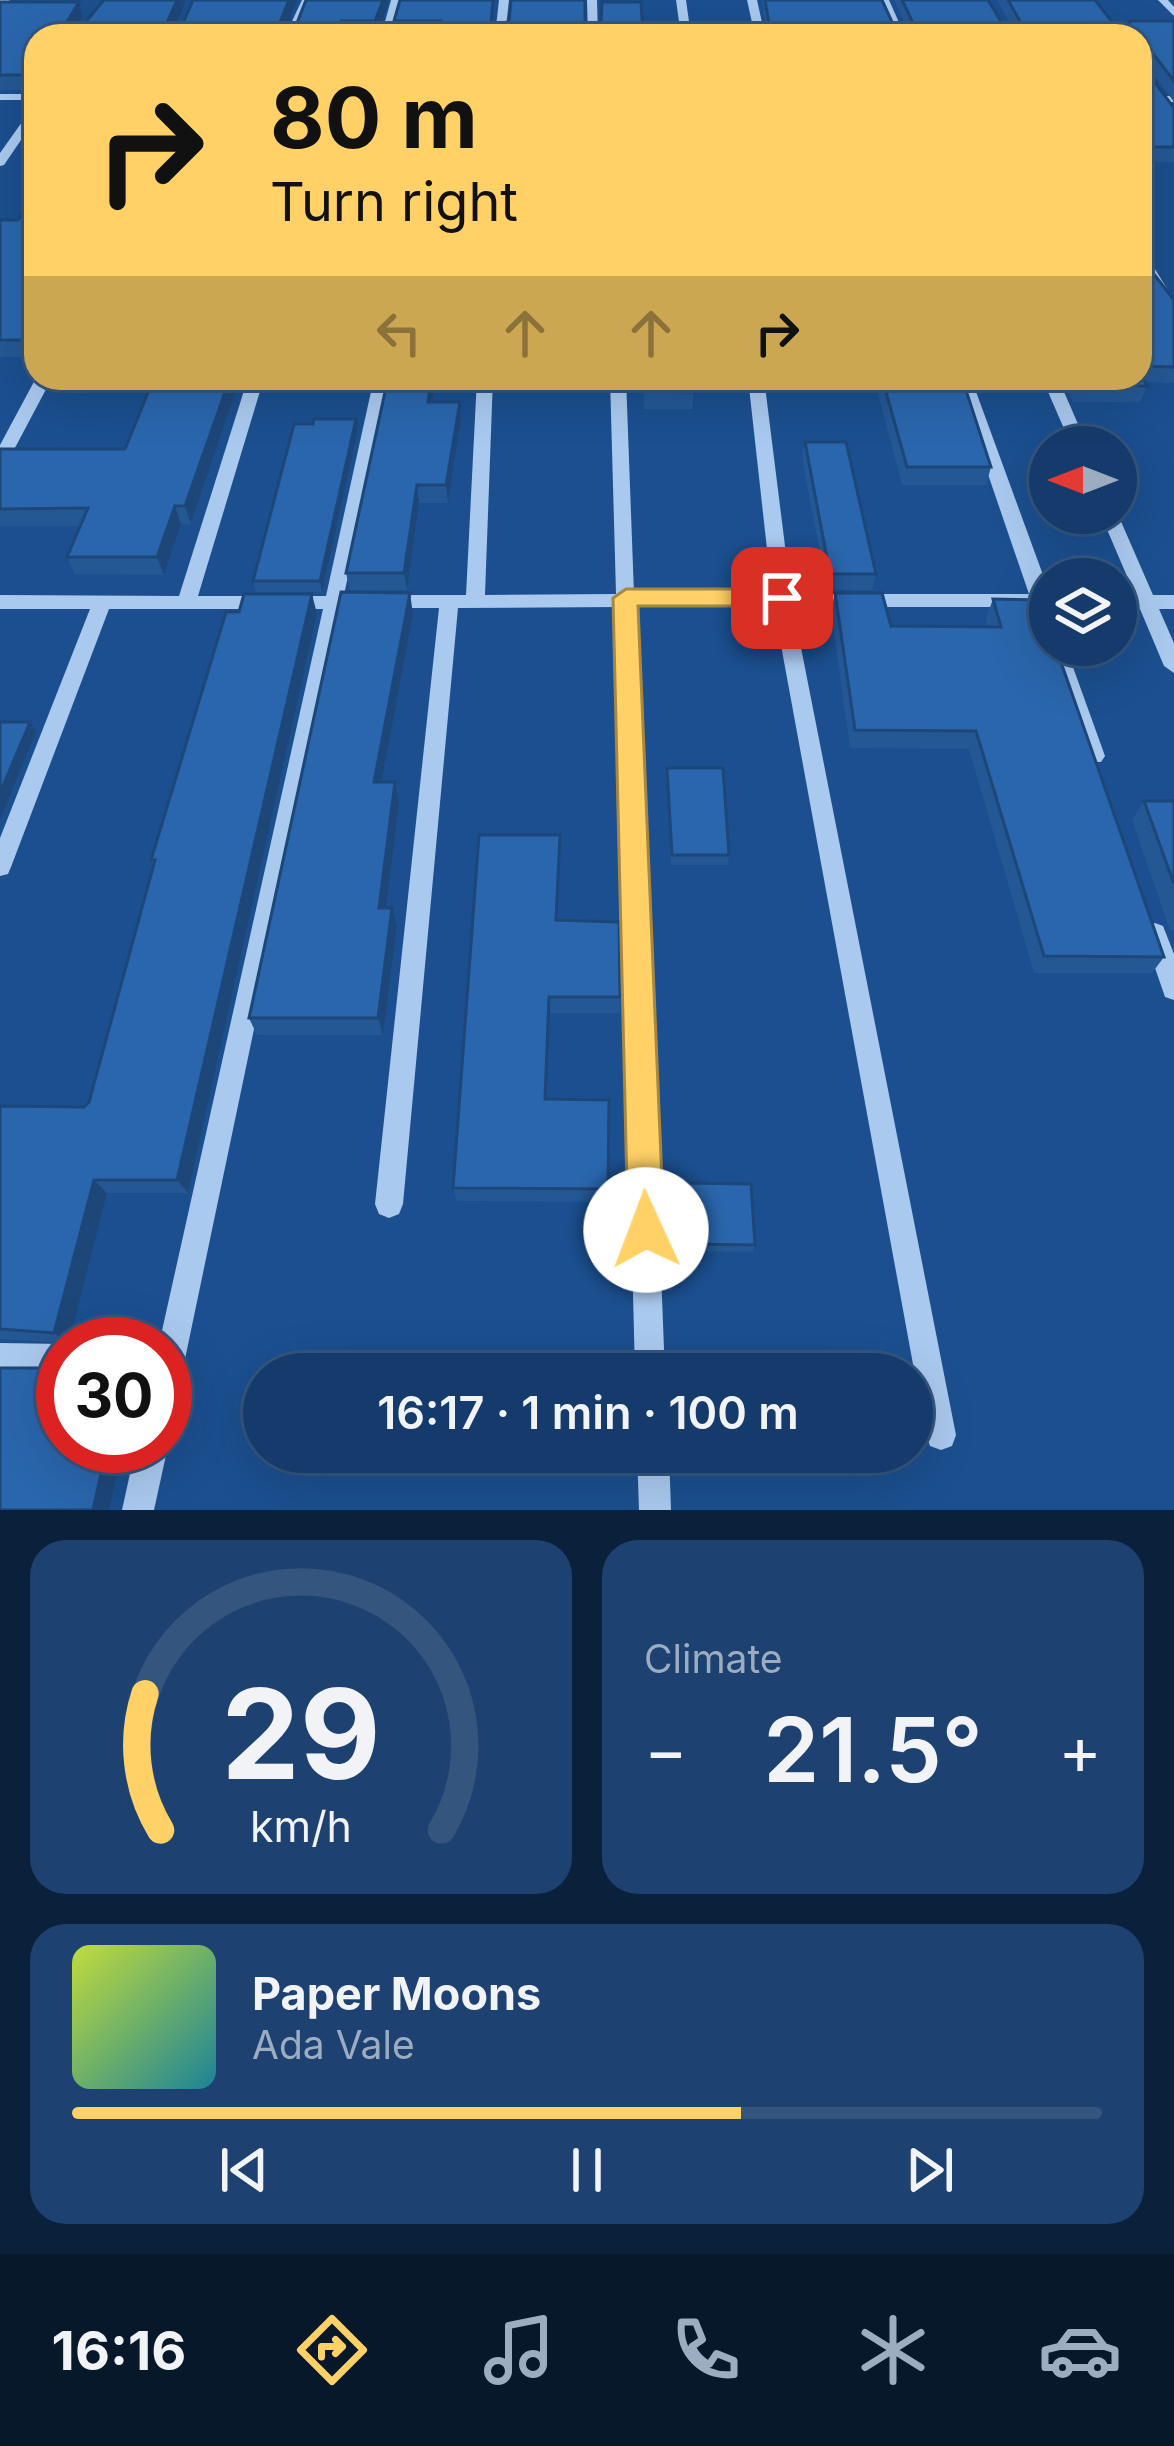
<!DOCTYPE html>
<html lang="en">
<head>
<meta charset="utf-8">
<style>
	:root { --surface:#143b6b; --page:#1d4271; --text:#f1f3f6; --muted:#9dadc1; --line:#33557e; --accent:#ffd166 }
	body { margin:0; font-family:Inter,sans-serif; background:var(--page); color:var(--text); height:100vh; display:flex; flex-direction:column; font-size:45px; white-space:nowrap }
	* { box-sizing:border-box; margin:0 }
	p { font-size:39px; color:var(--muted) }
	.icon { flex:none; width:66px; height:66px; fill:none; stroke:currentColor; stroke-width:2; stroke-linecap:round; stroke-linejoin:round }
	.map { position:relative; height:1510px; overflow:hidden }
	.sheet { display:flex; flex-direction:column; gap:30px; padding:30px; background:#0b203b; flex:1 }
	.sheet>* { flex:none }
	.top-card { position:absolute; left:24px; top:24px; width:1128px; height:366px; border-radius:36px; box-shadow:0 12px 48px #0002,0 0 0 3px var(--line); background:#ffd166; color:#111; overflow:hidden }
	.needle { width:78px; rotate:270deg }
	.buttons { position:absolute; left:1029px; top:426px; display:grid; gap:24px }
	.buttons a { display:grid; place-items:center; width:108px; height:108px; border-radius:50%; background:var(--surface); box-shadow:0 12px 48px #0002,0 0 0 3px var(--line); font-size:60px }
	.speed { position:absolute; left:36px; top:1317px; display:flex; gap:24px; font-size:60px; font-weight:700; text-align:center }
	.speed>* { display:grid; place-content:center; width:156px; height:156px; border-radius:50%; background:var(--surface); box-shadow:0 12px 48px #0002,0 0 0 3px var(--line); line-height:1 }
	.speed .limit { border:18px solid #d22; background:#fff; color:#111 }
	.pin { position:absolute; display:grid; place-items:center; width:102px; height:102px; color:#fff; margin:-51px; border-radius:24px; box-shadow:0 6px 18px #0006 }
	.me { position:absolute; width:132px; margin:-66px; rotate:358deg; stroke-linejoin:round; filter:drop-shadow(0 0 9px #0008) }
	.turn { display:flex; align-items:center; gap:42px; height:252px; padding:0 48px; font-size:54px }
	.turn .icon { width:156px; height:156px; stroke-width:2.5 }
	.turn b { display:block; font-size:84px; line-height:102px }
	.lanes { display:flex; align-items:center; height:114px; padding:0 48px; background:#0003; justify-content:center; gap:60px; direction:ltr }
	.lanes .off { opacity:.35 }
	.big { font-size:90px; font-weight:600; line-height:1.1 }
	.sheet .tile { flex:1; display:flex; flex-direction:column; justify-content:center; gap:18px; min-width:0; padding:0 42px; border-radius:36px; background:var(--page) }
	.sheet .dial { align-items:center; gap:0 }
	.dial svg { height:312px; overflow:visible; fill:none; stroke:var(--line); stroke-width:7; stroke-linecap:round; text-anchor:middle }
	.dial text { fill:var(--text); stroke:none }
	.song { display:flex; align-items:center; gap:36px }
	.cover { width:144px; height:144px; border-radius:18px; background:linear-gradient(135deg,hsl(70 70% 55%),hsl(190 70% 35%)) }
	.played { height:12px; border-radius:6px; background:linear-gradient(90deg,var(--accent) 65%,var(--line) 65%) }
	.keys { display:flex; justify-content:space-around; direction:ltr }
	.heat { display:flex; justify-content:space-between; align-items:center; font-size:66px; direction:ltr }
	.sheet .tiles { flex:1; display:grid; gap:30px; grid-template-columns:1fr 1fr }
	.tile:last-child { grid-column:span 2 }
	.trip { position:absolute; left:243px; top:1353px; width:690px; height:120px; border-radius:60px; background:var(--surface); box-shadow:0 12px 48px #0002,0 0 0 3px var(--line); font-weight:600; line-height:120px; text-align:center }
	.tabs { display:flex; height:192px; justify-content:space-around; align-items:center; background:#08182b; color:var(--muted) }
	.tabs .icon { width:84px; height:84px }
	.tabs .active { color:var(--accent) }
	.tabs b { font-size:54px; color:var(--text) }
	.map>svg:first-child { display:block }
</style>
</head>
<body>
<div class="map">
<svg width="1174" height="1510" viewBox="0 0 1174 1510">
	<rect width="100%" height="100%" fill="#1b4f8f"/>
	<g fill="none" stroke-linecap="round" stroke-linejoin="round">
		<g fill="#a9c9ee" fill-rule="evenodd">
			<path d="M 0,0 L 10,0 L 0,9 Z"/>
			<path d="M 302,0 L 312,0 L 295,36 L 285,36 Z"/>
			<path d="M 391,0 L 401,0 L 391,36 L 381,36 Z"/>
			<path d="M 499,0 L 509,0 L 505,36 L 495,36 Z"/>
			<path d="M 587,0 L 597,0 L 598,36 L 588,36 Z"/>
			<path d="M 676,0 L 686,0 L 691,36 L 681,36 Z"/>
			<path d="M 747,0 L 757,0 L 765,36 L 755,36 Z"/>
			<path d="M 879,0 L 889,0 L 905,36 L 895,36 Z"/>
			<path d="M 1158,0 L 1168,0 L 1174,7 L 1174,16 Z"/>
			<rect x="0" y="94" width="36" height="6"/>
			<rect x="1140" y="96" width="34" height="6"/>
			<path d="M 36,107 L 36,118 L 4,165 L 0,166 L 0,153 L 32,108 Z"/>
			<path d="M 1140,252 L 1145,253 L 1174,300 L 1174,316 L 1169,315 L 1140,267 Z"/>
			<path d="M 36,378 L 52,378 L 8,461 L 0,466 L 0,445 Z"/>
			<path d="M 248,378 L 264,378 L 198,596 L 326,596 L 374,378 L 390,378 L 344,595 L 466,595 L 477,378 L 493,378 L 485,595 L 616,594 L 610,378 L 626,378 L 634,594 L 772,594 L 748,378 L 764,378 L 791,594 L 1029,594 L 955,378 L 971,378 L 1050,594 L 1050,636 L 1043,634 L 1033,607 L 793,607 L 956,1435 L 952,1446 L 941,1450 L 930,1446 L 926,1435 L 774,607 L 635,607 L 665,1374 L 635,1374 L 616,607 L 458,608 L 403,1204 L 399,1214 L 389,1218 L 379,1214 L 375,1204 L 439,608 L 342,608 L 180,1383 L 176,1394 L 165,1398 L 165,1344 L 159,1344 L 323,609 L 109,609 L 11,867 L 8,874 L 0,876 L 0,838 L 90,609 L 0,609 L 0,595 L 179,596 Z"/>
			<path d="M 1042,378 L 1058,378 L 1088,447 L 1072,447 Z"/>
			<path d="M 1116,510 L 1153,595 L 1174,595 L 1174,609 L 1159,609 L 1174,643 L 1174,673 L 1164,666 L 1140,609 L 1116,609 L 1116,595 L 1135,595 L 1100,513 L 1116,513 Z"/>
			<path d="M 1048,640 L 1050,645 L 1065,645 L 1105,756 L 1101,762 L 1087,762 L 1083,756 L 1045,645 Z"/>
			<path d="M 1155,923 L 1163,926 L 1174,954 L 1174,1000 L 1165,997 L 1143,933 L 1147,926 Z"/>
			<path d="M 0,1343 L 65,1344 L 63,1373 L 0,1373 Z"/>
			<path d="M 165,1440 L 168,1446 L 154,1510 L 122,1510 L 136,1446 L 165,1446 Z"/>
			<path d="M 637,1452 L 669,1452 L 671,1510 L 639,1510 Z"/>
		</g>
	</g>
	<g fill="#245895">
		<path d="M 104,0 L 186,0 L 177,24 L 183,23 L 193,0 L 297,0 L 288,24 L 389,0 L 377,36 L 36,36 L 36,90 L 0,90 L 0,2 L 79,2 L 83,17 L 79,25 L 82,26 Z"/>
		<path d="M 400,0 L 494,0 L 493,24 L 585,24 L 643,36 L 396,36 L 394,21 Z"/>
		<path d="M 762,0 L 882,0 L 893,24 L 906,26 L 894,0 L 988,0 L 1003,25 L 1010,24 L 997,0 L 1095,0 L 1116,27 L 1174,21 L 1174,102 L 1144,61 L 1141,61 L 1141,64 L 1174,108 L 1174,162 L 1140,162 L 1140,36 L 767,36 Z"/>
		<path d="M 36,193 L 36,357 L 0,357 L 0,220 L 18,220 Z"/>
		<path d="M 1140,256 L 1174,300 L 1174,383 L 1145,382 L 1147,386 L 1140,402 L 1073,402 L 1063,378 L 1140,378 Z"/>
		<path d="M 67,378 L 240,378 L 191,524 L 181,524 L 164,575 L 75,574 L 67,557 L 80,526 L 0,526 L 0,449 L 125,449 L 153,380 L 67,380 Z"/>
		<path d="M 388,378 L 433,378 L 434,391 L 433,402 L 460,402 L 461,419 L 448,503 L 419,503 L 407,590 L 350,590 L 346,573 Z"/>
		<rect x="644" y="378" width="49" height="31"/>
		<path d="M 874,378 L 962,378 L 991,467 L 986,485 L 902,485 Z"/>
		<path d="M 356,419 L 358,430 L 322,592 L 256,592 L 253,581 L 313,424 Z"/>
		<path d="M 805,442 L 876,574 L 872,590 L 827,590 L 802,458 Z"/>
		<path d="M 835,593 L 891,626 L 988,627 L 986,618 L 993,599 L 1049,629 L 1164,957 L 1152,973 L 1034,973 L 969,749 L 850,748 L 831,611 Z"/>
		<path d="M 317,614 L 188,1193 L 107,1193 L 69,1343 L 0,1339 L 0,1106 L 84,1107 L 89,1102 L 153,866 L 151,860 Z"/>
		<path d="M 413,614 L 382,782 L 395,782 L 399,802 L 386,908 L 397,926 L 383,1035 L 257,1035 L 249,1018 Z"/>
		<path d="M 667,768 L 729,855 L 728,865 L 671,865 Z"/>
		<path d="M 1144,801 L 1174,801 L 1174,930 L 1170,930 L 1132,820 Z"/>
		<path d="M 560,835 L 558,921 L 620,997 L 620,1013 L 550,1013 L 547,1099 L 609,1100 L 608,1202 L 457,1201 L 453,1188 Z"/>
		<path d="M 684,1183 L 755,1245 L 753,1252 L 685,1251 Z"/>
	</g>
	<g fill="#1d4779">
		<path d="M 177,0 L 186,0 L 172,36 L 166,25 Z"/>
		<path d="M 289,0 L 297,0 L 284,36 L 279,25 Z"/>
		<path d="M 383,0 L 389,0 L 377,36 L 375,21 Z"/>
		<path d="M 79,2 L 83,17 L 71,36 L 67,22 Z"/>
		<path d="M 230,378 L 240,378 L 191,524 L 185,506 Z"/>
		<path d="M 431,378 L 434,391 L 430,419 L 428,402 Z"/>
		<path d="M 460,402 L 461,419 L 448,503 L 446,485 Z"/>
		<path d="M 356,419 L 358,430 L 322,592 L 320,581 Z"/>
		<path d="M 417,485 L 419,503 L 407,590 L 404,573 Z"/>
		<path d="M 175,506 L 181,524 L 164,575 L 157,557 Z"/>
		<path d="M 410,593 L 413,614 L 378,802 L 374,782 Z"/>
		<path d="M 312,594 L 317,614 L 188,1193 L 177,1180 Z"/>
		<path d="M 30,722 L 36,732 L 0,819 L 0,793 Z"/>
		<path d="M 395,782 L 399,802 L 384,926 L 379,908 Z"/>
		<path d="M 392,908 L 397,926 L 383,1035 L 378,1018 Z"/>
		<path d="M 549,997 L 550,1013 L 546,1114 L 545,1099 Z"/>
		<path d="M 94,1180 L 107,1193 L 69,1343 L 54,1333 Z"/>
		<path d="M 45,1368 L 60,1378 L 57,1392 L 41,1382 Z"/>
		<path d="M 107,1446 L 123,1446 L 109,1510 L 93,1510 Z"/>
	</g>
	<g fill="#2a66ad" stroke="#1d4779" stroke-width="3">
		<path d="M 104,0 L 177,0 L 166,25 L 183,23 L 193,0 L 289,0 L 279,25 L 297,23 L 306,0 L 383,0 L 375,21 L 341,21 L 336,36 L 36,36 L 36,69 L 32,75 L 0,75 L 0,2 L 79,2 L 67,22 L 82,26 Z"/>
		<path d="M 400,0 L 493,0 L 491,24 L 509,22 L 511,0 L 585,0 L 585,24 L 601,24 L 602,2 L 641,2 L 643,36 L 438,36 L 441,21 L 394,21 Z"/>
		<path d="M 765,0 L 882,0 L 893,24 L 908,27 L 912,21 L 902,0 L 988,0 L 1003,25 L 1021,23 L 1008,0 L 1095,0 L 1116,27 L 1129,26 L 1130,21 L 1174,21 L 1174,81 L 1148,47 L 1142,47 L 1141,64 L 1174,108 L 1174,147 L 1140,147 L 1140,36 L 771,36 Z"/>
		<path d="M 36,193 L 36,340 L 0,340 L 0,220 L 18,220 Z"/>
		<path d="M 1140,256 L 1174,300 L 1174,367 L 1140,366 Z"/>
		<path d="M 1140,372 L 1147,386 L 1079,386 L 1076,378 L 1140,378 Z"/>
		<path d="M 154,378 L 230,378 L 185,506 L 175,506 L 157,557 L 67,557 L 88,508 L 0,509 L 0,449 L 125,449 Z"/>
		<path d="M 388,378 L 431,378 L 428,402 L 460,402 L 446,485 L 417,485 L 404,573 L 346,573 Z"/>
		<path d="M 645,378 L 693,378 L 695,392 L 645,391 Z"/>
		<path d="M 882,378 L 962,378 L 991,467 L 907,467 Z"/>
		<path d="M 314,419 L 356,419 L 320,581 L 253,581 L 294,424 L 313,424 Z"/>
		<path d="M 805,442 L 846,442 L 876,574 L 830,574 Z"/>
		<path d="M 341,592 L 410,593 L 374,782 L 395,782 L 379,908 L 392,908 L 378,1018 L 249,1018 Z"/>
		<path d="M 835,593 L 882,593 L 891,626 L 1001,627 L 993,599 L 1040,600 L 1050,616 L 1050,645 L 1055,645 L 1164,957 L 1044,956 L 976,731 L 855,730 Z"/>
		<path d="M 244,594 L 312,594 L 177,1180 L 94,1180 L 54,1333 L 0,1329 L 0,1106 L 84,1107 L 89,1102 L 155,860 L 151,860 L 226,612 L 239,612 Z"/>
		<path d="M 0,722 L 30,722 L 0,793 Z"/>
		<path d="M 667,768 L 723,768 L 729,855 L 672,855 Z"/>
		<path d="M 1144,801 L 1174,801 L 1174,884 Z"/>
		<path d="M 479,835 L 560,835 L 556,920 L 619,922 L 620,997 L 549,997 L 545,1099 L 609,1100 L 608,1189 L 453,1188 Z"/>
		<path d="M 684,1183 L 751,1184 L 755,1245 L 686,1244 Z"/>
		<path d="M 0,1368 L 45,1368 L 41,1382 L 63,1382 L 63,1446 L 107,1446 L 93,1510 L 0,1510 Z"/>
	</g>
	<path fill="#ffd166" stroke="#a68842" stroke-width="3" d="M 626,589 L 782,589 L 794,598 L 782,606 L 638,606 L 664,1230 L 659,1243 L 646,1248 L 633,1243 L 628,1230 L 613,598 Z"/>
</svg>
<div class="buttons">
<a><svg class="needle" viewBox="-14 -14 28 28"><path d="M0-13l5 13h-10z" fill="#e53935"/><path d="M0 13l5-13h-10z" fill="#9dadc1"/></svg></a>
<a><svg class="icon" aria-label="layers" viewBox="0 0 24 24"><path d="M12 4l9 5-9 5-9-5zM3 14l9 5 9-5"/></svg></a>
</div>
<div class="speed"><div class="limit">30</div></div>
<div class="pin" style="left:782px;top:598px;background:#d93025"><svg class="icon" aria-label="arrive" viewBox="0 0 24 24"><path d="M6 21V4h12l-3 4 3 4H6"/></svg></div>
<svg class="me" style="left:646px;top:1230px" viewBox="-20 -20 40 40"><circle r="19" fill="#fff"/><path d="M0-13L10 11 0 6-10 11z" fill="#ffd166"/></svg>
<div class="trip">16:17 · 1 min · 100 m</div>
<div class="top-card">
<div class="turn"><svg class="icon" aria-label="right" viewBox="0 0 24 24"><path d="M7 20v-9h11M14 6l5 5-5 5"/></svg><div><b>80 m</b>Turn right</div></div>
<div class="lanes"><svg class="icon off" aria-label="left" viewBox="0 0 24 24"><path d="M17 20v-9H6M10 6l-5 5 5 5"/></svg><svg class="icon off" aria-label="ahead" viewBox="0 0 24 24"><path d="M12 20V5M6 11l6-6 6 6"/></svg><svg class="icon off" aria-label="ahead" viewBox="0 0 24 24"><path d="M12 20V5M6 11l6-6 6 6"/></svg><svg class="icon" aria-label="right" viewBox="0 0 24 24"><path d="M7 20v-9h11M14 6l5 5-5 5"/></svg></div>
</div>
</div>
<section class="sheet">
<div class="tiles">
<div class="tile dial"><svg viewBox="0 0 100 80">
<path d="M14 69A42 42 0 1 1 86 69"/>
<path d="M14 69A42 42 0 0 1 10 34" stroke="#ffd166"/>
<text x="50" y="56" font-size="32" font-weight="700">29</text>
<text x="50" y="72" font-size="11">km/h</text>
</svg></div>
<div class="tile"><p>Climate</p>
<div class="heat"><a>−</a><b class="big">21.5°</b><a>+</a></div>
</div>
<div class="tile">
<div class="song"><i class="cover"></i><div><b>Paper Moons</b><p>Ada Vale</p></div></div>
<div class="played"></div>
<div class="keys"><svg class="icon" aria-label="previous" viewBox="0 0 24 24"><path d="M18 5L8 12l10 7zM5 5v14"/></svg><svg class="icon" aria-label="pause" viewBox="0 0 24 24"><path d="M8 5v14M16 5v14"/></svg><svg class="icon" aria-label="next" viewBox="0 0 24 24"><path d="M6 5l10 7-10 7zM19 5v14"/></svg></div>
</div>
</div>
</section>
<nav class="tabs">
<b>16:16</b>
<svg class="icon active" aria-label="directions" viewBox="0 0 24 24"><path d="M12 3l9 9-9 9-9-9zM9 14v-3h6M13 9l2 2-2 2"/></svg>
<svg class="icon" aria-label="music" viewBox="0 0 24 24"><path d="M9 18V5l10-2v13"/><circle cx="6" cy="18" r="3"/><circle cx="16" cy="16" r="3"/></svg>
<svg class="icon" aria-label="phone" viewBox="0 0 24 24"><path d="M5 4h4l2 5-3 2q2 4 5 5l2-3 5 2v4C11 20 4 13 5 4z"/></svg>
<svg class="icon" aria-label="climate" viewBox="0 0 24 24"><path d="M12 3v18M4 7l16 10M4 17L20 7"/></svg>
<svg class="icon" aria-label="car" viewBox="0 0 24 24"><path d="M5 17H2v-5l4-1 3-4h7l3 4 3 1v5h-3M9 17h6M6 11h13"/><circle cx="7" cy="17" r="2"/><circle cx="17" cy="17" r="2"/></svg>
</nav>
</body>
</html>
